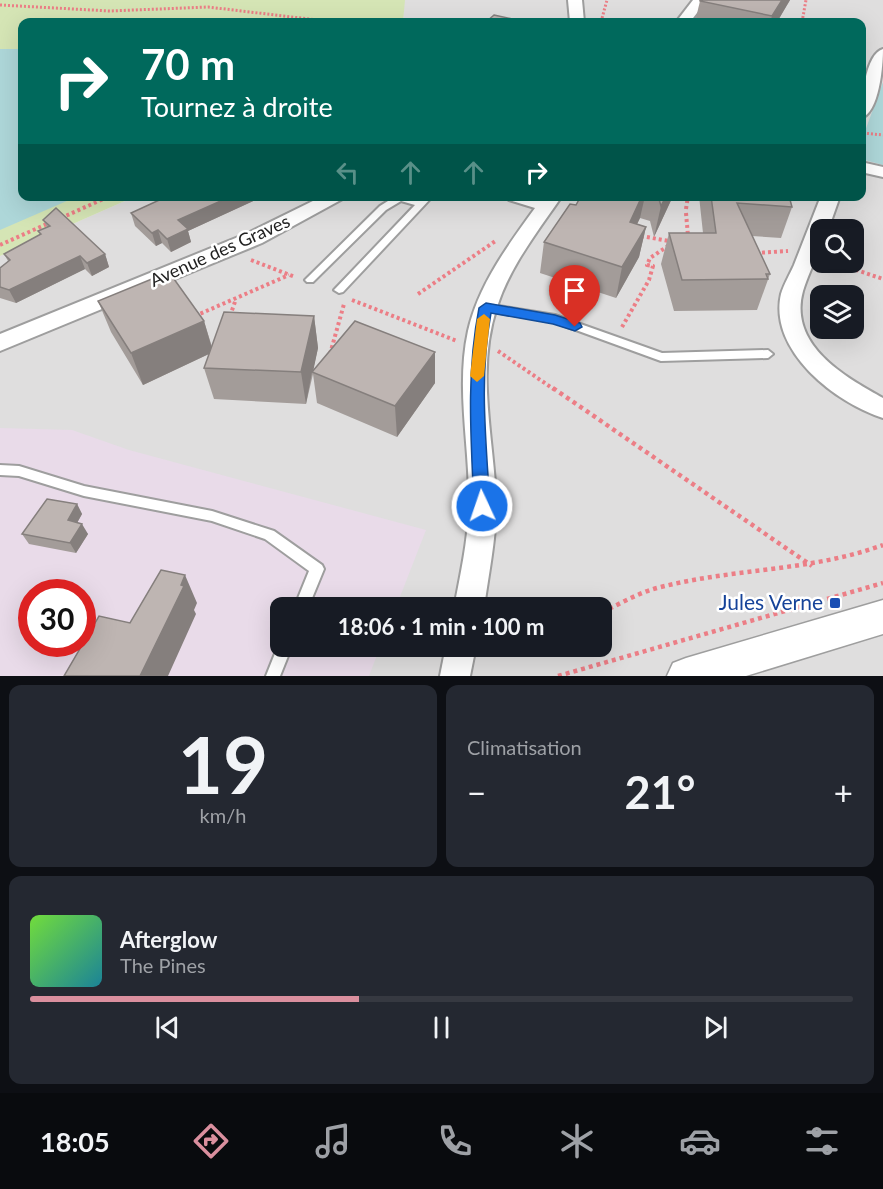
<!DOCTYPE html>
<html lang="fr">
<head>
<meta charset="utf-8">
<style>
	:root { --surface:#171b24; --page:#242831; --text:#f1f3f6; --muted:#9ea1a6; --line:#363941; --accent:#da8f9e }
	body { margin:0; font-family:Lato,sans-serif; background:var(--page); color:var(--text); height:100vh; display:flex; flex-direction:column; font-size:22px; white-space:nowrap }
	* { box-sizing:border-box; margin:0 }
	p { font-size:20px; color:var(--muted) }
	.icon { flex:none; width:33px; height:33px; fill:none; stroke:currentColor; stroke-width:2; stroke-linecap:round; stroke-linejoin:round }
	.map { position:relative; height:676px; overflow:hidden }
	.drawer { display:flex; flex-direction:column; gap:9px; padding:9px; background:#0d0f14; flex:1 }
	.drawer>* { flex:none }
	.hud { position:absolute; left:18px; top:18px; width:848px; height:183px; border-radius:12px; box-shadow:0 6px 24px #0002; background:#00695c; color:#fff; overflow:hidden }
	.fabs { position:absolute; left:810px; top:219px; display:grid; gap:12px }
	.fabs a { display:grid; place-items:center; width:54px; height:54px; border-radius:12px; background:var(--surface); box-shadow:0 6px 24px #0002; font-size:30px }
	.speed { position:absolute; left:18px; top:579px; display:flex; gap:12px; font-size:30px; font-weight:700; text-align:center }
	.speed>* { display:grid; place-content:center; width:78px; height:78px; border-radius:50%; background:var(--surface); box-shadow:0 6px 24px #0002; line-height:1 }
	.speed .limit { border:9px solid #d22; background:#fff; color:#111 }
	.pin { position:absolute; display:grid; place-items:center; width:51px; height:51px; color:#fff; margin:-62px -26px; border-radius:50% 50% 50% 0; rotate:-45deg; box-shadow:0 0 6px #0007 }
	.pin .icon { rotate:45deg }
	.me { position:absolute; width:66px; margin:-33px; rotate:357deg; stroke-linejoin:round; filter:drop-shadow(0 0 4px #0008) }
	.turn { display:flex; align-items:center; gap:21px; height:126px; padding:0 24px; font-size:27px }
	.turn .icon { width:78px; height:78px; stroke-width:2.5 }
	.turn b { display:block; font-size:42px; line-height:51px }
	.lanes { display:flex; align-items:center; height:57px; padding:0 24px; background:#0003; justify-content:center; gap:30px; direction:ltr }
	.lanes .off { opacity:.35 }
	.big { font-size:45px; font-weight:700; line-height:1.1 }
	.drawer .widget { flex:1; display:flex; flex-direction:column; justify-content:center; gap:9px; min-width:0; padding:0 21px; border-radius:12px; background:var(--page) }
	.drawer .dial { align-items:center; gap:0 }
	.dial b { font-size:78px; line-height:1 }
	.song { display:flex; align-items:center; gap:18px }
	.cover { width:72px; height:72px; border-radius:9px; background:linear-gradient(135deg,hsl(100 70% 55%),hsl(190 70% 35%)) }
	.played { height:6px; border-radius:3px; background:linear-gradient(90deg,var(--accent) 40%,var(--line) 40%) }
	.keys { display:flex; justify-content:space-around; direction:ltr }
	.heat { display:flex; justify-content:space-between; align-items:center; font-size:33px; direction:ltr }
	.drawer .tiles { flex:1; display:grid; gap:9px; grid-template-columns:1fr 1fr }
	.widget:last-child { grid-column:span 2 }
	.trip { position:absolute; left:270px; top:597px; width:342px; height:60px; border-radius:12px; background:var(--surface); box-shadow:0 6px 24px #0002; font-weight:700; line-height:60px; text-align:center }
	.tabs { display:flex; height:96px; justify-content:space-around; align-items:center; background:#090b0e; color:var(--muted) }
	.tabs .icon { width:42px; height:42px }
	.tabs .current { color:var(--accent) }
	.tabs b { font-size:27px; color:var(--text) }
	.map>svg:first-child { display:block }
</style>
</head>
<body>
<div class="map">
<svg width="883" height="676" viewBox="0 0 883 676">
	<rect width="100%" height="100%" fill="#f0ece9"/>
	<path fill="#dfdede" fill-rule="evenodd" d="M 404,0 L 883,0 L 883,676 L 0,676 L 0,256 L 134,197 L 861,196 L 861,22 L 403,22 ZM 820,230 L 854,230 L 854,262 L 820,262 ZM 820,296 L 854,296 L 854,328 L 820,328 ZM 32,592 L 82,592 L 82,644 L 32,644 ZM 280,608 L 602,608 L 602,646 L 280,646 Z"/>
	<path fill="#e9dbe9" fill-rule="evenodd" d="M 0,428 L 72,430 L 129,450 L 426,530 L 396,607 L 280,608 L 280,646 L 380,647 L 369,676 L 0,676 ZM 32,592 L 82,592 L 82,644 L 32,644 Z"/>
	<path fill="#d5e5b5" d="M 0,0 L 405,0 L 403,22 L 22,22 L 22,196 L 134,197 L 0,256 Z"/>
	<g fill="#aed7d9">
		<path d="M 0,49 L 22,49 L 22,196 L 76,197 L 0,230 Z"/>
		<path d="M 883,82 L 883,165 L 861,159 L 861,142 Z"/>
	</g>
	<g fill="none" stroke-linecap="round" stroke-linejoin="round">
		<g stroke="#9e9e9e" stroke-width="4">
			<g id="service">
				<path d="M 396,196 L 405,196 L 420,201 L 424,196 L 433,196 L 343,292 L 339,293 L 334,290 L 415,205 L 401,201 L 386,210 L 313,282 L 307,282 L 305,280 L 307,278 L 380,206 Z"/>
				<path d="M 486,304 L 555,315 L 662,353 L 768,350 L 773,354 L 768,358 L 661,361 L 554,322 L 482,310 L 481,308 L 482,306 Z"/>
				<path d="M 0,465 L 19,466 L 84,486 L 212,511 L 274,531 L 322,565 L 324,569 L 308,608 L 294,608 L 309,571 L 265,539 L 212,521 L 84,496 L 19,476 L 0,475 Z"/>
				<path d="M 280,641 L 280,646 L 292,646 L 280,676 L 266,676 Z"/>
			</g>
		</g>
		<g stroke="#9e9e9e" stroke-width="4">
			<g id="minor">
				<path d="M 568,0 L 582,0 L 584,22 L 570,22 Z"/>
				<path d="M 693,0 L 707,0 L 690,22 L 676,22 Z"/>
				<path d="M 883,49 C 883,66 879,113 861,118 C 861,102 865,54 883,49 Z"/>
				<path d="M 861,162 L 883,167 L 883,177 L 861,172 Z"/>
				<path d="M 323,196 L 348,196 L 262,243 L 0,351 L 0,334 L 248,233 Z"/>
				<path d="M 507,196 L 562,196 C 538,231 510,266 497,307 C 476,369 493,435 496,498 C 497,535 489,571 484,608 L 454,608 C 461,571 469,536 469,499 C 469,444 456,386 468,331 C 478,286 508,245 535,208 L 509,200 Z"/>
				<path d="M 821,196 L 840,196 L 828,230 L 820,230 C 820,256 810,268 803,291 C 788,345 845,377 883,398 L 883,418 C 836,403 768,351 781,294 C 784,284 790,274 794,265 C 803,242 812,219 821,196 Z"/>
				<path d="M 446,646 L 476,646 L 470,676 L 440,676 Z"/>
			</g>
		</g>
		<g stroke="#9e9e9e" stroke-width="3">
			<path id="tertiary" d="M 883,600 L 883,634 L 746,676 L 667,676 L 673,663 L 686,658 Z"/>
		</g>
		<g stroke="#ec7e86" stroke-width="3" stroke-dasharray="2 2" stroke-linecap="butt">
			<path d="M 0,5 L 110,11 L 208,7 L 334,22"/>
			<path d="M 594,20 L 609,22"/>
			<path d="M 601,22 L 607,0"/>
			<path d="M 802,22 L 806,0"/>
			<path d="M 863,133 L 883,135"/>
		</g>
		<g stroke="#ec7e86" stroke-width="4" stroke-dasharray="3 3" stroke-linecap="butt">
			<path d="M 686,209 L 688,196"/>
			<path d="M 686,213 L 688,236"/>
			<path d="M 61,218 L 110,196"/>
			<path d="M 641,236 L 669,241"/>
			<path d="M 0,245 L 49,223"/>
			<path d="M 756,253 L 788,251"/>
			<path d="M 251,260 L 295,277"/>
			<path d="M 833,262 L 883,279"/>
			<path d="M 418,294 L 497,240"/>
			<path d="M 352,300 L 457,341"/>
			<path d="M 195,316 L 289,275"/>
			<path d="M 230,316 L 236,299"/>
			<path d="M 622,327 L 649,280 L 653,266 L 647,265 L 650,258 L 668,246"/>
			<path d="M 498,351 L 555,390"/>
			<path d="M 330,354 L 344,304"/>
		</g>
		<g stroke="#ec7e86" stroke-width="4.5" stroke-dasharray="4 4" stroke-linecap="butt">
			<path d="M 553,388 L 812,566"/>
			<path d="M 602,612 C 620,604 638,593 657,588 C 732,568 809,572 883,545"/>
			<path d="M 558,676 L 883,583"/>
		</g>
		<use href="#service" fill="#fff" fill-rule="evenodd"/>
		<use href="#minor" fill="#fff" fill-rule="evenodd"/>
		<use href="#tertiary" fill="#fff" fill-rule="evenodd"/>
	</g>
	<g fill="#a39c99">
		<path d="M 790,0 L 777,22 L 695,22 L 700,1 Z"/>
		<path d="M 168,196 L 264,196 L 188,231 L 191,242 L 171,252 L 162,243 L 156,246 L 135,226 L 131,213 Z"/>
		<path d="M 581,196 L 673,196 L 654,237 L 650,221 L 640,218 L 637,224 L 646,227 L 639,257 L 616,298 L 540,273 L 544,242 L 576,205 Z"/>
		<path d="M 699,196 L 789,196 L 792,207 L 781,238 L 752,236 L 770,274 L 757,310 L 674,311 L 661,264 L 669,233 L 703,233 Z"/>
		<path d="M 43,220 L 105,254 L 109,267 L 92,276 L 85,269 L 16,303 L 0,298 L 0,268 L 8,261 L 4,254 L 40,235 L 38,231 L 47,227 Z"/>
		<path d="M 98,301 L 204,321 L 212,347 L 314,316 L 318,348 L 313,370 L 435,383 L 397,437 L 317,403 L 313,374 L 306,404 L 214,399 L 204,368 L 209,354 L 143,385 L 111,332 Z"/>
		<path d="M 77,504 L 82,514 L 77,523 L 88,534 L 76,553 L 29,544 L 22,534 Z"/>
	</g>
	<g fill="#857f7d">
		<path d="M 782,0 L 790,0 L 777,22 L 770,22 L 772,16 Z"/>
		<path d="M 232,196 L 264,196 L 188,231 L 191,242 L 171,252 L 167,239 L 178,220 Z"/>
		<path d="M 642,196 L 645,196 L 640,218 L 623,253 L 630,222 Z"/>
		<path d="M 666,196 L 673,196 L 654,237 L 661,206 Z"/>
		<path d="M 646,227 L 639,257 L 616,298 L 622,267 Z"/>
		<path d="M 158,230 L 162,243 L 156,246 L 152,233 Z"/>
		<path d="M 105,254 L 109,267 L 92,276 L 87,263 Z"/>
		<path d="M 80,256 L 85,269 L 16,303 L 9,290 Z"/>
		<path d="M 314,316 L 318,348 L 313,372 L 312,372 L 306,404 L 301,372 Z"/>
		<path d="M 204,321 L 213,352 L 143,385 L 131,353 Z"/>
		<path d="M 435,352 L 435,383 L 397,437 L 395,406 Z"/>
		<path d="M 77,504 L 82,514 L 73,530 L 68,520 Z"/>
		<path d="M 82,524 L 88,534 L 76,553 L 70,543 Z"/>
		<path d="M 185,575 L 197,603 L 194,610 L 196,614 L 168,676 L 140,676 Z"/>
	</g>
	<g fill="#beb5b2" stroke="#857f7d" stroke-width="1.5">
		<path d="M 700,0 L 782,0 L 772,16 L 700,1 Z"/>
		<path d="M 494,15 L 526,22 L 486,22 Z"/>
		<path d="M 861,56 L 865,57 L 861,68 Z"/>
		<path d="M 168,196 L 232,196 L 178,220 L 188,229 L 167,239 L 158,230 L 152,233 L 131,213 Z"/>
		<path d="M 581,196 L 642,196 L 630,222 L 646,227 L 622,267 L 544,242 L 570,204 L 576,205 Z"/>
		<path d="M 658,196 L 666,196 L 661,206 Z"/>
		<path d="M 711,196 L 789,196 L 792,207 L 737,203 L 770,274 L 766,274 L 768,279 L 682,280 L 669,233 L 716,233 Z"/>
		<path d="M 56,208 L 105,254 L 87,263 L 80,256 L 9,290 L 0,287 L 0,268 L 10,260 L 4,254 L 41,234 L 38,231 L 50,226 L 43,220 Z"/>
		<path d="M 169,272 L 204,321 L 131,353 L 98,301 Z"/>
		<path d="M 224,312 L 314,316 L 301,372 L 204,368 Z"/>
		<path d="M 355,321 L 435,352 L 395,406 L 312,372 Z"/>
		<path d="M 47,499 L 77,504 L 68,520 L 82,524 L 70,543 L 22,534 Z"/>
		<path d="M 161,570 L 185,575 L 181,585 L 184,586 L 140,676 L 64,676 L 99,616 L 130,623 Z"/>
	</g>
	<path fill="#1a73e8" stroke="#114b97" stroke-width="1.5" d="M 486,303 L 555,315 L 580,323 L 582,327 L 575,331 L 553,324 L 491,313 C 479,377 486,441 490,506 L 488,511 L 476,511 L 474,506 C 471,439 466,374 479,308 Z"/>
	<path fill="#f59e0b" d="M 484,314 L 490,319 L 484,376 L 477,382 L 470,376 L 477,319 Z"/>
	<rect fill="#1a4fb4" stroke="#fff" stroke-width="2" x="829" y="597" width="12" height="12" rx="3"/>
	<g text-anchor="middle" stroke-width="5" stroke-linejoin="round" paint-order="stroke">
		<g font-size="18" fill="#212121" stroke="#fff">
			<text transform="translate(220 251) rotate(-24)" y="6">Avenue des Graves</text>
		</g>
		<g font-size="21" fill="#164399" stroke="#fff" text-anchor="end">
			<text x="823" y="610">Jules Verne</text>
		</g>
	</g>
</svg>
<div class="fabs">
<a><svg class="icon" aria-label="search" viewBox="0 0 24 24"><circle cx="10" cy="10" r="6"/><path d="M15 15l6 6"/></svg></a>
<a><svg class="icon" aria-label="layers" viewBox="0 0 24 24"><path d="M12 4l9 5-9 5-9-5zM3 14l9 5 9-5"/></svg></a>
</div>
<div class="speed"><div class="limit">30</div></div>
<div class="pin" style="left:575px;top:327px;background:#d93025"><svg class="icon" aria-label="arrive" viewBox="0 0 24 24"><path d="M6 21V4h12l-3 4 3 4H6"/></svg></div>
<svg class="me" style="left:482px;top:506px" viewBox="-20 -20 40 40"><circle r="17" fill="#1a73e8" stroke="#fff" stroke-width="3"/><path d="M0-11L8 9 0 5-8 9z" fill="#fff"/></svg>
<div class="trip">18:06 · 1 min · 100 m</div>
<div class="hud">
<div class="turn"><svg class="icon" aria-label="right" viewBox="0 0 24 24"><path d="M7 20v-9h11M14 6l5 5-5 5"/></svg><div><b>70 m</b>Tournez à droite</div></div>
<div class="lanes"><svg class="icon off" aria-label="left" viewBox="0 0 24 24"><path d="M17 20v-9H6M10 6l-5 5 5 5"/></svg><svg class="icon off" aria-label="ahead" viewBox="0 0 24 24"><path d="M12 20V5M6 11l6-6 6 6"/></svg><svg class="icon off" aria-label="ahead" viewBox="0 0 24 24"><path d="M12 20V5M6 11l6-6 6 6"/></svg><svg class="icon" aria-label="right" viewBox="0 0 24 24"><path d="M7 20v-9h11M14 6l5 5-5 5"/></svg></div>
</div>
</div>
<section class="drawer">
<div class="tiles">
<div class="widget dial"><b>19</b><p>km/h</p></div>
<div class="widget"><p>Climatisation</p>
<div class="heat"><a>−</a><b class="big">21°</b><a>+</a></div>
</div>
<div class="widget">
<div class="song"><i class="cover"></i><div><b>Afterglow</b><p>The Pines</p></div></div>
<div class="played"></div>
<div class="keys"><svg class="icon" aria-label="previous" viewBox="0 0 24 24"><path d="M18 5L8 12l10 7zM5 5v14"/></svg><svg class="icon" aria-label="pause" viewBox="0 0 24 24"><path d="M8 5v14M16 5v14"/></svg><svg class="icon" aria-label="next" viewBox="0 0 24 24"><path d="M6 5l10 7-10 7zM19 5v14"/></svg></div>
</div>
</div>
</section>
<nav class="tabs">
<b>18:05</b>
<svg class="icon current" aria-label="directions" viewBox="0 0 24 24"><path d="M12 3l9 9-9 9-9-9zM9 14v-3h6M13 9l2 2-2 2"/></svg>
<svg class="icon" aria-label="music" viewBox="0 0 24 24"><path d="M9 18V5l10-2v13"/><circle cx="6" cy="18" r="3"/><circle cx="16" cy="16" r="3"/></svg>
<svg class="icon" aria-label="phone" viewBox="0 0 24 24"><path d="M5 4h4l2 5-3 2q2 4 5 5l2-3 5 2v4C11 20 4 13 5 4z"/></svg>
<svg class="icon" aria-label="climate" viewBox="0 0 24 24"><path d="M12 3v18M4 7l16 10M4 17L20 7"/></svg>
<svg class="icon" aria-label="car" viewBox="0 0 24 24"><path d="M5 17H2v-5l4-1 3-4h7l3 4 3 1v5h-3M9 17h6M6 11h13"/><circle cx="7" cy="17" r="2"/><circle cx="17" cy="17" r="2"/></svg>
<svg class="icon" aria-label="filters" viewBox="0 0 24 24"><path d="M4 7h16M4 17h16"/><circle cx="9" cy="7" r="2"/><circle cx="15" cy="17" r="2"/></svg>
</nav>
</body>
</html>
